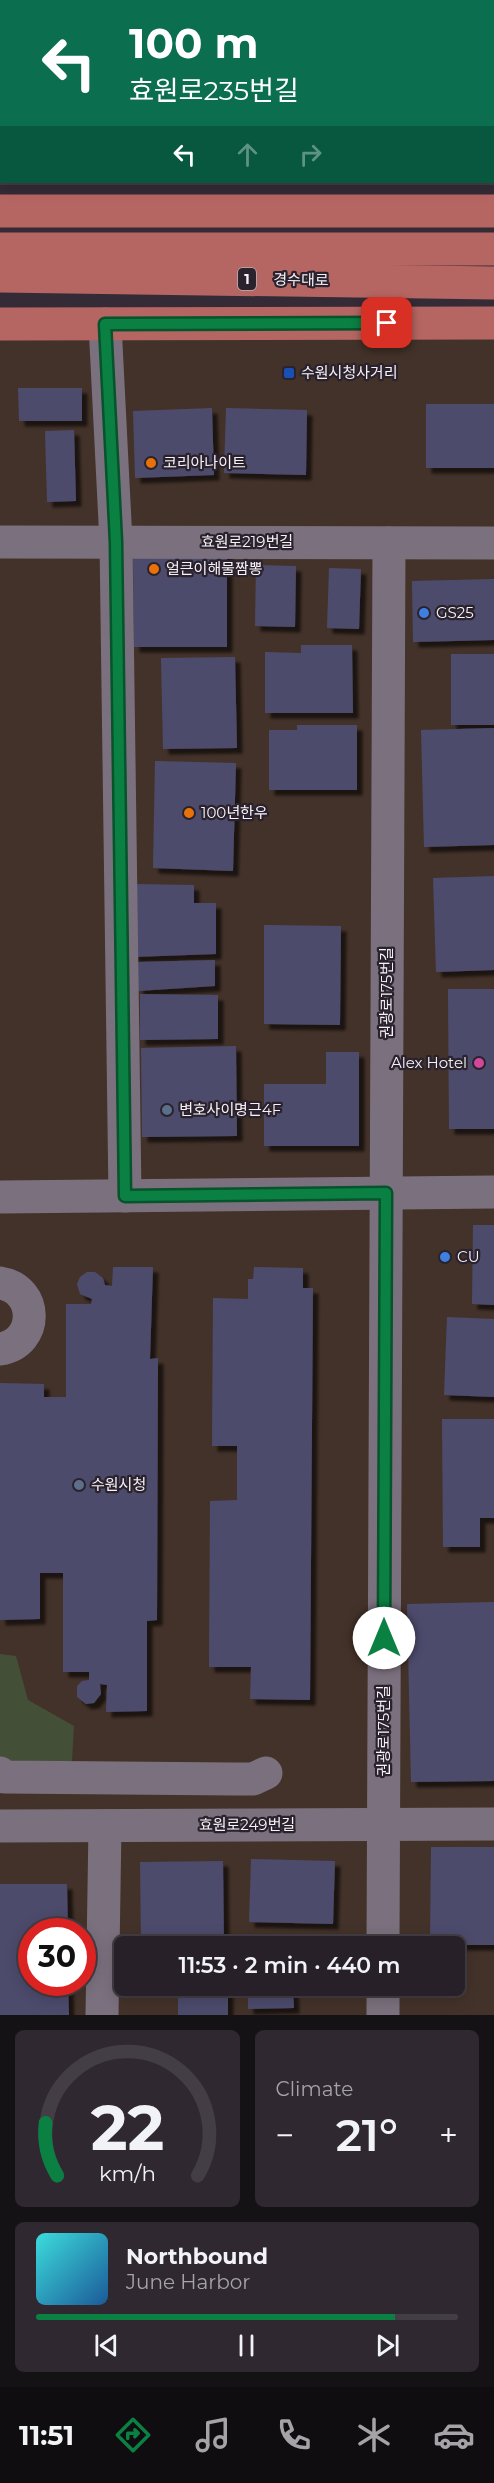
<!DOCTYPE html>
<html lang="en">
<head>
<meta charset="utf-8">
<style>
	:root { --surface:#272028; --page:#2f2830; --text:#f1f3f6; --muted:#a4a3a8; --line:#433e45; --accent:#0b8043 }
	body { margin:0; font-family:Montserrat,"Noto Sans KR",sans-serif; background:var(--page); color:var(--text); height:100vh; display:flex; flex-direction:column; font-size:22px; white-space:nowrap }
	* { box-sizing:border-box; margin:0 }
	p { font-size:20px; color:var(--muted) }
	.icon { flex:none; width:33px; height:33px; fill:none; stroke:currentColor; stroke-width:2; stroke-linecap:round; stroke-linejoin:round }
	.map { position:relative; height:2015px; overflow:hidden }
	.drawer { display:flex; flex-direction:column; gap:15px; padding:15px; background:#151216; flex:1 }
	.drawer>* { flex:none }
	.guide { position:absolute; left:0px; top:0px; width:495px; height:183px; box-shadow:0 3px 15px #0003,0 0 0 2px var(--line); background:#0b6e4f; color:#fff; overflow:hidden }
	.speed { position:absolute; left:18px; top:1918px; display:flex; gap:12px; font-size:30px; font-weight:700; text-align:center }
	.speed>* { display:grid; place-content:center; width:78px; height:78px; border-radius:50%; background:var(--surface); box-shadow:0 3px 15px #0003,0 0 0 2px var(--line); line-height:1 }
	.speed .limit { border:9px solid #d22; background:#fff; color:#111 }
	.pin { position:absolute; display:grid; place-items:center; width:51px; height:51px; color:#fff; margin:-26px; border-radius:12px; box-shadow:0 3px 9px #0006 }
	.me { position:absolute; width:66px; margin:-33px; rotate:0deg; stroke-linejoin:round; filter:drop-shadow(0 0 4px #0008) }
	.turn { display:flex; align-items:center; gap:21px; height:126px; padding:0 30px; font-size:27px }
	.turn .icon { width:78px; height:78px; stroke-width:2.5 }
	.turn b { display:block; font-size:42px; line-height:51px }
	.lanes { display:flex; align-items:center; height:57px; padding:0 30px; background:#0003; justify-content:center; gap:30px; direction:ltr }
	.lanes .off { opacity:.35 }
	.big { font-size:45px; font-weight:600; line-height:1.1 }
	.drawer .card { flex:1; display:flex; flex-direction:column; justify-content:center; gap:9px; min-width:0; padding:0 21px; border-radius:9px; background:var(--page) }
	.drawer .dial { align-items:center; gap:0 }
	.dial svg { height:156px; overflow:visible; fill:none; stroke:var(--line); stroke-width:7; stroke-linecap:round; text-anchor:middle }
	.dial text { fill:var(--text); stroke:none }
	.song { display:flex; align-items:center; gap:18px }
	.cover { width:72px; height:72px; border-radius:9px; background:linear-gradient(135deg,hsl(180 70% 55%),hsl(210 70% 35%)) }
	.played { height:6px; border-radius:3px; background:linear-gradient(90deg,var(--accent) 85%,var(--line) 85%) }
	.keys { display:flex; justify-content:space-around; direction:ltr }
	.heat { display:flex; justify-content:space-between; align-items:center; font-size:33px; direction:ltr }
	.drawer .tiles { flex:1; display:grid; gap:15px; grid-template-columns:1fr 1fr }
	.card:last-child { grid-column:span 2 }
	.trip { position:absolute; left:114px; top:1936px; width:351px; height:60px; border-radius:9px; background:var(--surface); box-shadow:0 3px 15px #0003,0 0 0 2px var(--line); font-weight:600; line-height:60px; text-align:center }
	.tab-bar { display:flex; height:96px; justify-content:space-around; align-items:center; background:#100d10; color:var(--muted) }
	.tab-bar .icon { width:42px; height:42px }
	.tab-bar .on { color:var(--accent) }
	.tab-bar b { font-size:27px; color:var(--text) }
	.map>svg:first-child { display:block }
</style>
</head>
<body>
<div class="map">
<svg width="494" height="2015" viewBox="0 0 494 2015">
	<defs>
		<filter id="shadow"><feDropShadow dx="5.5" dy="5.5" stdDeviation="1.5" flood-color="#0009"/></filter>
	</defs>
	<rect width="100%" height="100%" fill="#342b36"/>
	<path fill="#433229" fill-rule="evenodd" d="M 494,325 L 494,2015 L 0,2015 L 0,328 ZM 32,1932 L 82,1932 L 82,1983 L 32,1983 ZM 124,1947 L 454,1947 L 454,1986 L 124,1986 Z"/>
	<path fill="#444f38" d="M 0,1654 L 16,1656 L 28,1700 L 74,1726 L 72,1761 L 0,1777 Z"/>
	<g fill="#4e4b6c" filter="url(#shadow)">
		<path d="M 18,388 L 82,388 L 82,421 L 19,421 Z"/>
		<rect x="426" y="404" width="68" height="64"/>
		<path d="M 212,408 L 214,475 L 135,478 L 133,411 Z"/>
		<path d="M 226,408 L 307,410 L 306,475 L 224,473 Z"/>
		<path d="M 74,430 L 76,501 L 47,502 L 45,431 Z"/>
		<path d="M 150,552 L 227,552 L 227,647 L 134,647 L 133,559 Z"/>
		<path d="M 256,565 L 296,566 L 295,627 L 255,626 Z"/>
		<path d="M 329,568 L 361,569 L 359,629 L 327,628 Z"/>
		<path d="M 494,579 L 494,640 L 413,642 L 412,581 Z"/>
		<path d="M 301,645 L 352,645 L 353,713 L 265,713 L 265,652 L 301,653 Z"/>
		<rect x="451" y="654" width="43" height="71"/>
		<path d="M 235,657 L 237,748 L 163,749 L 161,658 Z"/>
		<path d="M 297,725 L 357,725 L 357,790 L 269,790 L 269,730 L 297,730 Z"/>
		<path d="M 494,728 L 494,845 L 424,847 L 421,730 Z"/>
		<path d="M 155,761 L 236,763 L 233,871 L 153,868 Z"/>
		<path d="M 494,876 L 494,970 L 436,972 L 433,878 Z"/>
		<path d="M 134,884 L 194,885 L 194,903 L 216,903 L 216,954 L 133,957 Z"/>
		<path d="M 264,925 L 341,926 L 340,1025 L 264,1024 Z"/>
		<path d="M 215,960 L 215,986 L 138,991 L 137,962 Z"/>
		<path d="M 448,989 L 494,989 L 494,1129 L 449,1129 Z"/>
		<path d="M 140,994 L 218,995 L 218,1039 L 140,1040 Z"/>
		<path d="M 236,1046 L 237,1136 L 142,1137 L 141,1048 Z"/>
		<path d="M 326,1052 L 359,1052 L 359,1146 L 264,1146 L 264,1084 L 326,1084 Z"/>
		<path d="M 473,1225 L 494,1225 L 494,1305 L 472,1304 Z"/>
		<path d="M 113,1267 L 153,1267 L 150,1359 L 158,1358 L 157,1620 L 147,1621 L 147,1711 L 106,1712 L 107,1685 L 100,1684 L 101,1694 L 94,1703 L 86,1704 L 77,1697 L 77,1686 L 82,1681 L 89,1680 L 89,1672 L 63,1672 L 63,1573 L 40,1573 L 40,1619 L 0,1620 L 0,1383 L 44,1384 L 44,1397 L 66,1397 L 66,1304 L 91,1304 L 92,1299 L 80,1294 L 77,1284 L 80,1277 L 87,1272 L 95,1272 L 103,1278 L 105,1285 L 112,1286 Z"/>
		<path d="M 254,1267 L 303,1268 L 303,1288 L 313,1288 L 310,1700 L 250,1699 L 251,1667 L 209,1667 L 210,1501 L 237,1500 L 237,1446 L 212,1446 L 213,1298 L 248,1299 L 248,1279 L 253,1279 Z"/>
		<path d="M 447,1317 L 494,1319 L 494,1397 L 444,1395 Z"/>
		<path d="M 442,1419 L 494,1419 L 494,1518 L 480,1518 L 480,1547 L 443,1547 Z"/>
		<path d="M 494,1602 L 494,1781 L 411,1782 L 407,1604 Z"/>
		<path d="M 431,1847 L 494,1847 L 494,1945 L 430,1945 Z"/>
		<path d="M 251,1859 L 335,1861 L 333,1924 L 249,1922 Z"/>
		<path d="M 223,1861 L 224,1945 L 141,1946 L 140,1862 Z"/>
		<path d="M 0,1884 L 67,1884 L 68,1932 L 32,1932 L 32,1983 L 68,1983 L 69,2015 L 0,2015 Z"/>
		<path d="M 292,1937 L 292,1947 L 247,1947 L 247,1938 Z"/>
		<rect x="178" y="1986" width="50" height="29"/>
		<path d="M 248,1986 L 293,1986 L 294,2008 L 248,2009 Z"/>
	</g>
	<g fill="none" stroke-linecap="round" stroke-linejoin="round">
		<g stroke="#7b717e" stroke-width="33">
			<path d="M 337,2 L 337,0"/>
			<path d="M 0,60 L 2,60"/>
			<path d="M 105,324 L 116,542 L 125,1196"/>
			<path d="M 0,542 L 494,543"/>
			<path d="M 0,1197 L 494,1192"/>
			<path d="M 0,1283 C 39,1289 39,1343 0,1349"/>
			<path d="M 0,1773 L 4,1777 L 234,1779 L 253,1779 L 266,1773"/>
			<path d="M 0,1826 L 494,1824"/>
			<path d="M 383,1947 L 389,543"/>
			<path d="M 102,2015 L 105,1826"/>
			<path d="M 383,2015 L 383,1986"/>
		</g>
		<g stroke="#b66662" stroke-width="33">
			<path d="M 0,211 L 494,211"/>
			<path d="M 0,249 L 494,249"/>
			<path d="M 0,276 L 494,283"/>
			<path d="M 0,324 L 494,323"/>
		</g>
	</g>
	<g fill="none" stroke-linecap="round" stroke-linejoin="round">
		<g stroke="#07532c" stroke-width="15">
			<path id="route" d="M 384,1638 L 386,1193 L 125,1196 L 116,542 L 105,324 L 387,323"/>
		</g>
		<use href="#route" stroke="#0b8043" stroke-width="10"/>
	</g>
	<rect fill="#1a4fb4" stroke="#2a222c" stroke-width="2" x="283" y="367" width="12" height="12" rx="3"/>
	<g fill="#e8710a" stroke="#2a222c" stroke-width="2">
		<circle cx="151" cy="463" r="6"/>
		<circle cx="154" cy="569" r="6"/>
		<circle cx="189" cy="813" r="6"/>
	</g>
	<g fill="#3f7fe0" stroke="#2a222c" stroke-width="2">
		<circle cx="424" cy="613" r="6"/>
		<circle cx="445" cy="1257" r="6"/>
	</g>
	<circle fill="#d1479c" stroke="#2a222c" stroke-width="2" cx="479" cy="1063" r="6"/>
	<g fill="#5c6f8a" stroke="#2a222c" stroke-width="2">
		<circle cx="167" cy="1110" r="6"/>
		<circle cx="79" cy="1485" r="6"/>
	</g>
	<g text-anchor="middle" stroke-width="4.5" stroke-linejoin="round" paint-order="stroke">
		<rect fill="#2a222c" stroke="#bab3bb" stroke-width="1.5" x="238" y="268" width="18" height="22" rx="4.5"/>
		<g font-size="14" font-weight="bold" fill="#f7f1f8">
			<text x="247" y="284">1</text>
		</g>
		<g font-size="15" fill="#f7f1f8" stroke="#2a222c">
			<text transform="translate(301 280) rotate(1)" y="5">경수대로</text>
			<text x="247" y="547">효원로219번길</text>
			<text transform="translate(387 993) rotate(-90)" y="5">권광로175번길</text>
			<text transform="translate(384 1731) rotate(-90)" y="5">권광로175번길</text>
			<text x="247" y="1830">효원로249번길</text>
		</g>
		<g font-size="15" fill="#f7f1f8" stroke="#2a222c" text-anchor="start">
			<text x="301" y="378">수원시청사거리</text>
			<text x="163" y="468">코리아나이트</text>
			<text x="166" y="574">얼큰이해물짬뽕</text>
			<text x="436" y="618">GS25</text>
			<text x="201" y="818">100년한우</text>
			<text x="467" y="1068" text-anchor="end">Alex Hotel</text>
			<text x="179" y="1115">변호사이명근4F</text>
			<text x="457" y="1262">CU</text>
			<text x="91" y="1490">수원시청</text>
		</g>
	</g>
</svg>
<div class="speed"><div class="limit">30</div></div>
<div class="pin" style="left:387px;top:323px;background:#d93025"><svg class="icon" aria-label="arrive" viewBox="0 0 24 24"><path d="M6 21V4h12l-3 4 3 4H6"/></svg></div>
<svg class="me" style="left:384px;top:1638px" viewBox="-20 -20 40 40"><circle r="19" fill="#fff"/><path d="M0-13L10 11 0 6-10 11z" fill="#0b8043"/></svg>
<div class="trip">11:53 · 2 min · 440 m</div>
<div class="guide">
<div class="turn"><svg class="icon" aria-label="left" viewBox="0 0 24 24"><path d="M17 20v-9H6M10 6l-5 5 5 5"/></svg><div><b>100 m</b>효원로235번길</div></div>
<div class="lanes"><svg class="icon" aria-label="left" viewBox="0 0 24 24"><path d="M17 20v-9H6M10 6l-5 5 5 5"/></svg><svg class="icon off" aria-label="ahead" viewBox="0 0 24 24"><path d="M12 20V5M6 11l6-6 6 6"/></svg><svg class="icon off" aria-label="right" viewBox="0 0 24 24"><path d="M7 20v-9h11M14 6l5 5-5 5"/></svg></div>
</div>
</div>
<section class="drawer">
<div class="tiles">
<div class="card dial"><svg viewBox="0 0 100 80">
<path d="M14 69A42 42 0 1 1 86 69"/>
<path d="M14 69A42 42 0 0 1 8 42" stroke="#0b8043"/>
<text x="50" y="56" font-size="32" font-weight="700">22</text>
<text x="50" y="72" font-size="11">km/h</text>
</svg></div>
<div class="card"><p>Climate</p>
<div class="heat"><a>−</a><b class="big">21°</b><a>+</a></div>
</div>
<div class="card">
<div class="song"><i class="cover"></i><div><b>Northbound</b><p>June Harbor</p></div></div>
<div class="played"></div>
<div class="keys"><svg class="icon" aria-label="previous" viewBox="0 0 24 24"><path d="M18 5L8 12l10 7zM5 5v14"/></svg><svg class="icon" aria-label="pause" viewBox="0 0 24 24"><path d="M8 5v14M16 5v14"/></svg><svg class="icon" aria-label="next" viewBox="0 0 24 24"><path d="M6 5l10 7-10 7zM19 5v14"/></svg></div>
</div>
</div>
</section>
<nav class="tab-bar">
<b>11:51</b>
<svg class="icon on" aria-label="directions" viewBox="0 0 24 24"><path d="M12 3l9 9-9 9-9-9zM9 14v-3h6M13 9l2 2-2 2"/></svg>
<svg class="icon" aria-label="music" viewBox="0 0 24 24"><path d="M9 18V5l10-2v13"/><circle cx="6" cy="18" r="3"/><circle cx="16" cy="16" r="3"/></svg>
<svg class="icon" aria-label="phone" viewBox="0 0 24 24"><path d="M5 4h4l2 5-3 2q2 4 5 5l2-3 5 2v4C11 20 4 13 5 4z"/></svg>
<svg class="icon" aria-label="climate" viewBox="0 0 24 24"><path d="M12 3v18M4 7l16 10M4 17L20 7"/></svg>
<svg class="icon" aria-label="car" viewBox="0 0 24 24"><path d="M5 17H2v-5l4-1 3-4h7l3 4 3 1v5h-3M9 17h6M6 11h13"/><circle cx="7" cy="17" r="2"/><circle cx="17" cy="17" r="2"/></svg>
</nav>
</body>
</html>
